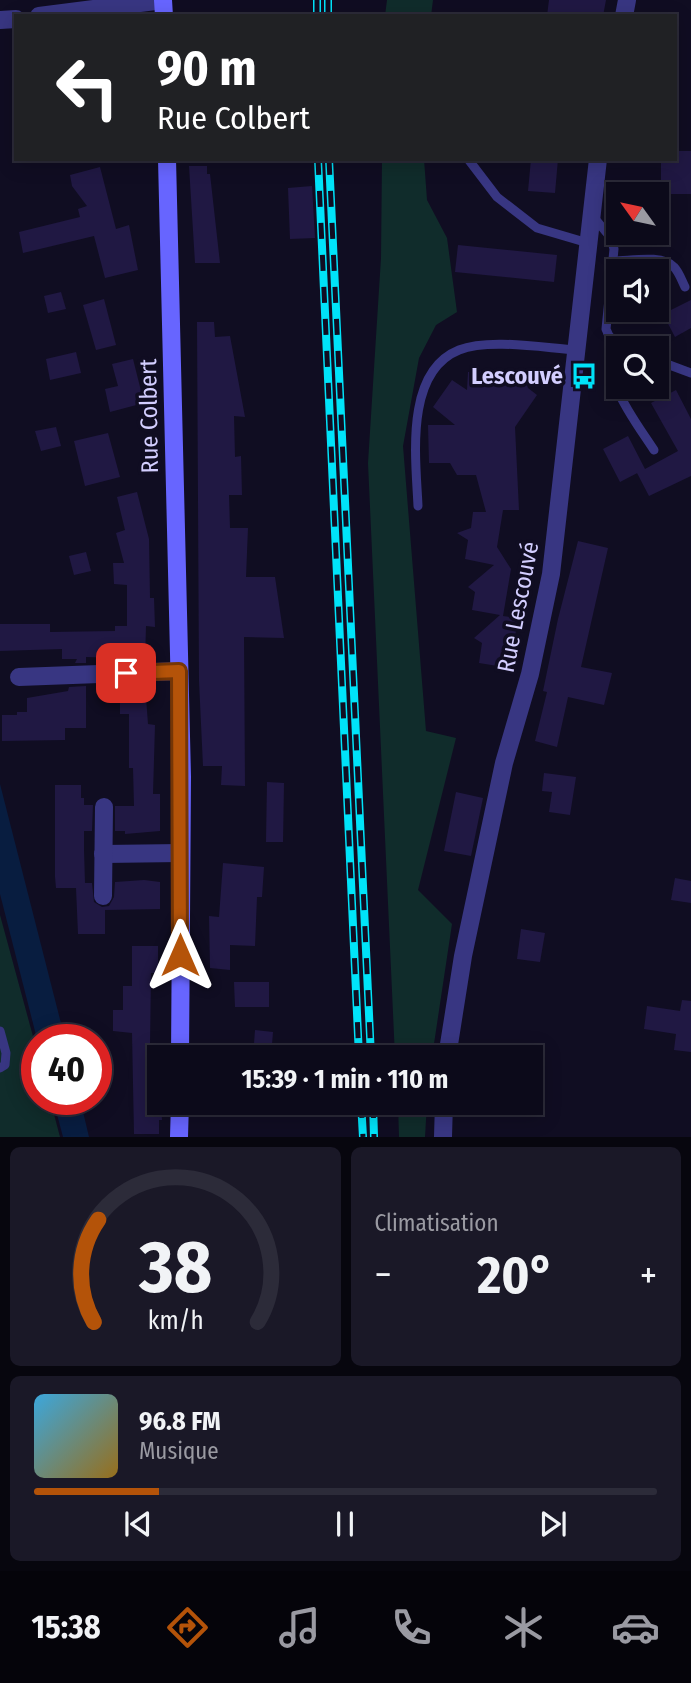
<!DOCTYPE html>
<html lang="fr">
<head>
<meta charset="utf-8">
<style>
	:root { --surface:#0c0a1a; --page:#1a1827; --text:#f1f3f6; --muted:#9a9aa2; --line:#2c2b39; --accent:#b45309 }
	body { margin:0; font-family:"Fira Sans Condensed",sans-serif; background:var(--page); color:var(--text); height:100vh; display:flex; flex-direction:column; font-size:26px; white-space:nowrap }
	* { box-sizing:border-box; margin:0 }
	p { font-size:23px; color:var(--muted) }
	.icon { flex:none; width:38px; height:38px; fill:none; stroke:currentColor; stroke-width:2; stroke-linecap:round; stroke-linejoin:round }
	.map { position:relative; height:1137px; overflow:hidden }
	.drawer { display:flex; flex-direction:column; gap:10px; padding:10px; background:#07060e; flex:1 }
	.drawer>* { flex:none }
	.top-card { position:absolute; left:14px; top:14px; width:663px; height:147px; border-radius:0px; box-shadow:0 4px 18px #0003,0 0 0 2px var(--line); background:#202124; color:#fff; overflow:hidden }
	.needle { width:46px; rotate:303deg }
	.tools { position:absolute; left:606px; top:182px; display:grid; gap:14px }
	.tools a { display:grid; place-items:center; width:63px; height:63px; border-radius:0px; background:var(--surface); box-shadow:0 4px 18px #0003,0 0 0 2px var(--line); font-size:35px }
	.speed { position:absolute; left:21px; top:1024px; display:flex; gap:14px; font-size:35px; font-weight:700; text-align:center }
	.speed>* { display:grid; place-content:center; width:91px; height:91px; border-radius:50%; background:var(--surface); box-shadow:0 4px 18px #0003,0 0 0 2px var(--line); line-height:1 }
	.speed .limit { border:10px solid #d22; background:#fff; color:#111 }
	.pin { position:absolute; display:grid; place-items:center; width:60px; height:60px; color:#fff; margin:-30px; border-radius:14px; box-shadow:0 4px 10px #0006 }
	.me { position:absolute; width:77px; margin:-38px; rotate:0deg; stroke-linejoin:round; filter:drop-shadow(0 0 5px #0008) }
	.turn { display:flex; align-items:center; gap:24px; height:147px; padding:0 28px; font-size:32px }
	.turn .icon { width:91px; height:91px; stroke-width:2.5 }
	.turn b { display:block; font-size:49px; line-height:60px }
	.big { font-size:52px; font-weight:700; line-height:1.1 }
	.drawer .card { flex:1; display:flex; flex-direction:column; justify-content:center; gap:10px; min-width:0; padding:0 24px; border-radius:10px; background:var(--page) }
	.drawer .dial { align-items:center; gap:0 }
	.dial svg { height:182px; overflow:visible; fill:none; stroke:var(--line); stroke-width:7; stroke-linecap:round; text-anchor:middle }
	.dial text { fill:var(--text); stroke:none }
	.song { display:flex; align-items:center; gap:21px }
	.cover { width:84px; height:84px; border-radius:10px; background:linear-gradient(135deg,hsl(200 70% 55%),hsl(40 70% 35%)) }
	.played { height:7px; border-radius:4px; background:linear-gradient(90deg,var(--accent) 20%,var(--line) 20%) }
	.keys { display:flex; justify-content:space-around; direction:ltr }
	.heat { display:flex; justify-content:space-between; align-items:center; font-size:38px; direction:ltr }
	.drawer .tiles { flex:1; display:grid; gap:10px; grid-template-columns:1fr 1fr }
	.card:last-child { grid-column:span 2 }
	.trip { position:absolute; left:147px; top:1045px; width:396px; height:70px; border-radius:0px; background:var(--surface); box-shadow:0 4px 18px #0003,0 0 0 2px var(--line); font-weight:700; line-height:70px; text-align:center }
	.menu { display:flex; height:112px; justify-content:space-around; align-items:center; background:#05040a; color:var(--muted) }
	.menu .icon { width:49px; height:49px }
	.menu .on { color:var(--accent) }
	.menu b { font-size:32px; color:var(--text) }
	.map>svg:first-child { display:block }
</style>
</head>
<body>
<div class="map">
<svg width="691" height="1137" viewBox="0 0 691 1137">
	<rect width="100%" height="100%" fill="#100d22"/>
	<g fill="#102c2b">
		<path d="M 387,0 L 433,0 L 431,16 L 385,16 Z"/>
		<path d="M 382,159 L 424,159 L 427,200 L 447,238 L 457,312 L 436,325 L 419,358 L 403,446 L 426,731 L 456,738 L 418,890 L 452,924 L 432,1057 L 395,1057 L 368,463 L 381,258 Z"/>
		<path d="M 0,915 L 37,1051 L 37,1099 L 50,1099 L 60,1137 L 0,1137 Z"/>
		<path d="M 398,1103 L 427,1103 L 425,1137 L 399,1137 Z"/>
	</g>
	<g fill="#081d40">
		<path d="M 0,784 L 65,1039 L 37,1039 L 0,894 Z"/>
		<path d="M 53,1099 L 80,1099 L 89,1137 L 63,1137 Z"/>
	</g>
	<g fill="#201843">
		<path d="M 549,0 L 606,0 L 603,16 L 547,16 Z"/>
		<path d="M 676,151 L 691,151 L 691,194 L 661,194 L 661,159 L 676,159 Z"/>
		<path d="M 531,159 L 558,159 L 555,193 L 528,191 Z"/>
		<path d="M 189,166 L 207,166 L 207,174 L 210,174 L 220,263 L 195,263 Z"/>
		<path d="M 100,167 L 116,229 L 129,225 L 138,270 L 105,278 L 94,236 L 23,253 L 19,232 L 80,217 L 78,209 L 87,206 L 72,186 L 70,175 Z"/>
		<path d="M 312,186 L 315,238 L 290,239 L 288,188 Z"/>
		<path d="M 458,245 L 557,255 L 554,282 L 455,272 Z"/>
		<path d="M 61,292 L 66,309 L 48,313 L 44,296 Z"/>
		<path d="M 104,299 L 116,345 L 96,350 L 83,305 Z"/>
		<path d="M 691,300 L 691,328 L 675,337 L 663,314 Z"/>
		<path d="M 197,322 L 214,322 L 215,337 L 230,336 L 245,417 L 234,416 L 235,457 L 241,456 L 242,495 L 229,495 L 230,528 L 248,528 L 246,577 L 275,577 L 284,638 L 244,637 L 245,786 L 221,785 L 222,766 L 203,766 L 199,681 Z"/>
		<path d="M 76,352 L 81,373 L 50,380 L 46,359 Z"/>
		<path d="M 133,359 L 144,403 L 110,412 L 105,389 L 118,386 L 112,364 Z"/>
		<path d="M 508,370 L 509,376 L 525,380 L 528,388 L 537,395 L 515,427 L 519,510 L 503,510 L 497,547 L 511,569 L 503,616 L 518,618 L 510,668 L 479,663 L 482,643 L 474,638 L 500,615 L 472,610 L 475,592 L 468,587 L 494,565 L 465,559 L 468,540 L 457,533 L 471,528 L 473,512 L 486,512 L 476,475 L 457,475 L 450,463 L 429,463 L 428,425 L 455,425 L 433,407 L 452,380 L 467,390 L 468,372 Z"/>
		<path d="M 676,390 L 691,419 L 691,476 L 649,496 L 637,473 L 645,469 L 620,482 L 603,449 L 628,436 L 645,469 L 678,451 L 651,403 Z"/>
		<path d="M 56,427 L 61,446 L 41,451 L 35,431 Z"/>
		<path d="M 108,433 L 120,477 L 85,486 L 74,441 Z"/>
		<path d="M 137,492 L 149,539 L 150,598 L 154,598 L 155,627 L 146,626 L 145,661 L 119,662 L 119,658 L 86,657 L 86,663 L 75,663 L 77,659 L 62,659 L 62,649 L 0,651 L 0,624 L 50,624 L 50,632 L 115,631 L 115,626 L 127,626 L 127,585 L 114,584 L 113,563 L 124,563 L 116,533 L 125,530 L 117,497 Z"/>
		<path d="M 578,541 L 608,548 L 581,667 L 612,673 L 604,705 L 568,697 L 557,747 L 535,741 L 547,692 L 543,691 L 558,619 Z"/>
		<path d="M 86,552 L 91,571 L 74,575 L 69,556 Z"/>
		<path d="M 145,684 L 148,724 L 155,725 L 153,794 L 160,794 L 160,831 L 125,834 L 125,831 L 115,831 L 115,806 L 134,806 L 133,768 L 129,768 L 129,714 L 120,714 L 120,685 Z"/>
		<path d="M 86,686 L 86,728 L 65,728 L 65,740 L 2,741 L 2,715 L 17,715 L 17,712 L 27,712 L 27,698 L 68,691 L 69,687 Z"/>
		<path d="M 544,773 L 576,777 L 570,815 L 549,812 L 552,792 L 542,791 Z"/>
		<path d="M 267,782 L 284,783 L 283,842 L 266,842 Z"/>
		<path d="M 55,785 L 81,785 L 81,798 L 84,798 L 84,805 L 93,805 L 92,831 L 84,831 L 84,850 L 85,883 L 92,883 L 94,902 L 102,907 L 109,906 L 114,897 L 115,882 L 144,880 L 160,882 L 160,909 L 105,910 L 105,934 L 78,934 L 76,888 L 56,888 L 55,877 Z"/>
		<path d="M 456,792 L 483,798 L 471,856 L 444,851 Z"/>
		<path d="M 223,863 L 264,867 L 262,897 L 257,897 L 255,946 L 230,945 L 230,970 L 210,968 L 209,916 L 219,917 Z"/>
		<path d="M 675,878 L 691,881 L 691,903 L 671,900 Z"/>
		<path d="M 521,929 L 545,933 L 540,962 L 517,959 Z"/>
		<path d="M 132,946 L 158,946 L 158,973 L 151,973 L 150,1046 L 158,1046 L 162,1120 L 159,1120 L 159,1134 L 134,1134 L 132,1033 L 113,1031 L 113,1010 L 123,1010 L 123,986 L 132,986 Z"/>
		<path d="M 234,982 L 269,982 L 269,1007 L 235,1007 Z"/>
		<path d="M 682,1000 L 691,1001 L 691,1052 L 674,1050 L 676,1034 L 644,1029 L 647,1006 L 680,1011 Z"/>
		<path d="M 255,1030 L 273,1032 L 271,1057 L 253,1057 Z"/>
	</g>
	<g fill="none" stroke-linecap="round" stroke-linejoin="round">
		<g stroke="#383682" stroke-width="9">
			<path d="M 468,159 L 497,197 L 537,228 L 588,243"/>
			<path d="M 592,215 L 611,238 L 614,249 L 606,329 L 609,336 L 623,348"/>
			<path d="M 614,261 C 630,261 662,254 674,267 C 679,272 682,281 685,287"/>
			<path d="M 609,336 C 605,384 629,412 654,450"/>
			<path d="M 656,360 L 691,373"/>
			<path d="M 418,506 C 416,460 404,372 459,350 C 489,338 544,348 577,350"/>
			<path d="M 0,1031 L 6,1053 L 5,1065 L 0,1068"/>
		</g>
		<g stroke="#383682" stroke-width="18">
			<path d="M 39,16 L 163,0"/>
			<path d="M 624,16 L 627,0"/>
			<path d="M 0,20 L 16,19"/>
			<path d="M 19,677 L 179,671"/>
			<path d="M 103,854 L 181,853"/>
			<path d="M 103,896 L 104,807"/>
			<path d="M 447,1057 L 463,956 L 504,763 L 530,674 L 551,574 L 598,159"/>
			<path d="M 443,1137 L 444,1102"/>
		</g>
		<g stroke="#6765ff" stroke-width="18">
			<path d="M 163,0 L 164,16"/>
			<path d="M 167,159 L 182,777 L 180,1057"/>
			<path d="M 179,1137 L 180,1102"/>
		</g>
		<g stroke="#00e3f9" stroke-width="8">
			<g id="rail">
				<path d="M 317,16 L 317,0"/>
				<path d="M 328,16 L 328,0"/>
				<path d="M 318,159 L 359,1057"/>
				<path d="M 329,159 L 371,1057"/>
				<path d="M 361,1102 L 363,1137"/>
				<path d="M 373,1102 L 374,1137"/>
			</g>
		</g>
		<use href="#rail" stroke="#100d22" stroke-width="5" stroke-dasharray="16" stroke-linecap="butt"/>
	</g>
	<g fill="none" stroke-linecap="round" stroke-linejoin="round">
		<g stroke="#753606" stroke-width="18">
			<path id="route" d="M 126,673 L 179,671 L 180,955"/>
		</g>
		<use href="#route" stroke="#b45309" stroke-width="12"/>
	</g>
	<defs>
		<g id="bus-bare" transform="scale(2.1)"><path d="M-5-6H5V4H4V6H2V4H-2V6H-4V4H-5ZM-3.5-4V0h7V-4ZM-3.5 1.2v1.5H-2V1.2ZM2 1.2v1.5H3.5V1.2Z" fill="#00e3f9" stroke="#100d22" stroke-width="2.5" paint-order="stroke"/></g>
	</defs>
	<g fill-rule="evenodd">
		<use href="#bus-bare" x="584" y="376"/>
	</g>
	<g text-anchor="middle" stroke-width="7" stroke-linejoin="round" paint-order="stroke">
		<g font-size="24" font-weight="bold" fill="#d3ceff" stroke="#100d22" text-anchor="end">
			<text x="563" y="384">Lescouvé</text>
		</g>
		<g font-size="24" fill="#d3ceff" stroke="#100d22">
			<text transform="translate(149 416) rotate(-91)" y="8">Rue Colbert</text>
			<text transform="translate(518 607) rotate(-79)" y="8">Rue Lescouvé</text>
		</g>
	</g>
</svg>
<div class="tools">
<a><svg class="needle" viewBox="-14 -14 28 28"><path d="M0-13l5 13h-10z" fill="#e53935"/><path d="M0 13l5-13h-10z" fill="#9a9aa2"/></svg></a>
<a><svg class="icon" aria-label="sound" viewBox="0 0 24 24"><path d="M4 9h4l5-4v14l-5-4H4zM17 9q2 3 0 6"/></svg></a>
<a><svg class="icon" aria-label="search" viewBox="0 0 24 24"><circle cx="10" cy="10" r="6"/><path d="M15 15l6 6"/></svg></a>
</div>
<div class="speed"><div class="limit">40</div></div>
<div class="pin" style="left:126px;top:673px;background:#d93025"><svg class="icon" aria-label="arrive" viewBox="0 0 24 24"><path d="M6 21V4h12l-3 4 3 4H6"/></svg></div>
<svg class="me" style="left:180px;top:955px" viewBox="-20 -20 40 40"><path d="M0-17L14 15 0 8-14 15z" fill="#b45309" stroke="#fff" stroke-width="4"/></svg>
<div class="trip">15:39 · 1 min · 110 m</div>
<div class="top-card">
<div class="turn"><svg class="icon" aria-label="left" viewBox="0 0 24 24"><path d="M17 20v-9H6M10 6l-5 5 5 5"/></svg><div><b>90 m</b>Rue Colbert</div></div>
</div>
</div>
<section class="drawer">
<div class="tiles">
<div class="card dial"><svg viewBox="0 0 100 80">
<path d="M14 69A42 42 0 1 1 86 69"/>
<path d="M14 69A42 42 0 0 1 16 24" stroke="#b45309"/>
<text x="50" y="56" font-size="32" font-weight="700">38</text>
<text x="50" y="72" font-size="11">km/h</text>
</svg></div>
<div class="card"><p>Climatisation</p>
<div class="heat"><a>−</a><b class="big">20°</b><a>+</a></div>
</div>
<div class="card">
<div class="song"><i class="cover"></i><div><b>96.8 FM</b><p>Musique</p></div></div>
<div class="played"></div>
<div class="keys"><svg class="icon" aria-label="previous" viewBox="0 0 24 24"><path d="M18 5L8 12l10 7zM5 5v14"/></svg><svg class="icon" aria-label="pause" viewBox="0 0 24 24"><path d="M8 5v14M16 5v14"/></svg><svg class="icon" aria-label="next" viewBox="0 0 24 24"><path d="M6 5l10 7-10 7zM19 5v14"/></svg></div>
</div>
</div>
</section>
<nav class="menu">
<b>15:38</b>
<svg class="icon on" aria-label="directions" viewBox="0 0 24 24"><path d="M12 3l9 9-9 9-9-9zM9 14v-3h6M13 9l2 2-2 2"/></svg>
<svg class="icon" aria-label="music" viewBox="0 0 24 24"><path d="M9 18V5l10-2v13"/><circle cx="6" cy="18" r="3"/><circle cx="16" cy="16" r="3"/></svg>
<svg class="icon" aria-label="phone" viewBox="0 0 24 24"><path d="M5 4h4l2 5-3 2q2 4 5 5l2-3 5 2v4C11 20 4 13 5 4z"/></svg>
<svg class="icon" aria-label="climate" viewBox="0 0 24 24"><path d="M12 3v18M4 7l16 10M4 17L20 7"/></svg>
<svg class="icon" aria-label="car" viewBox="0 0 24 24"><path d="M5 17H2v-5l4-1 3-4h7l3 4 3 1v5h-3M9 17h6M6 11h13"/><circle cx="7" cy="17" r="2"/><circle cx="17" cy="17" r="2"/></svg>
</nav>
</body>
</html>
